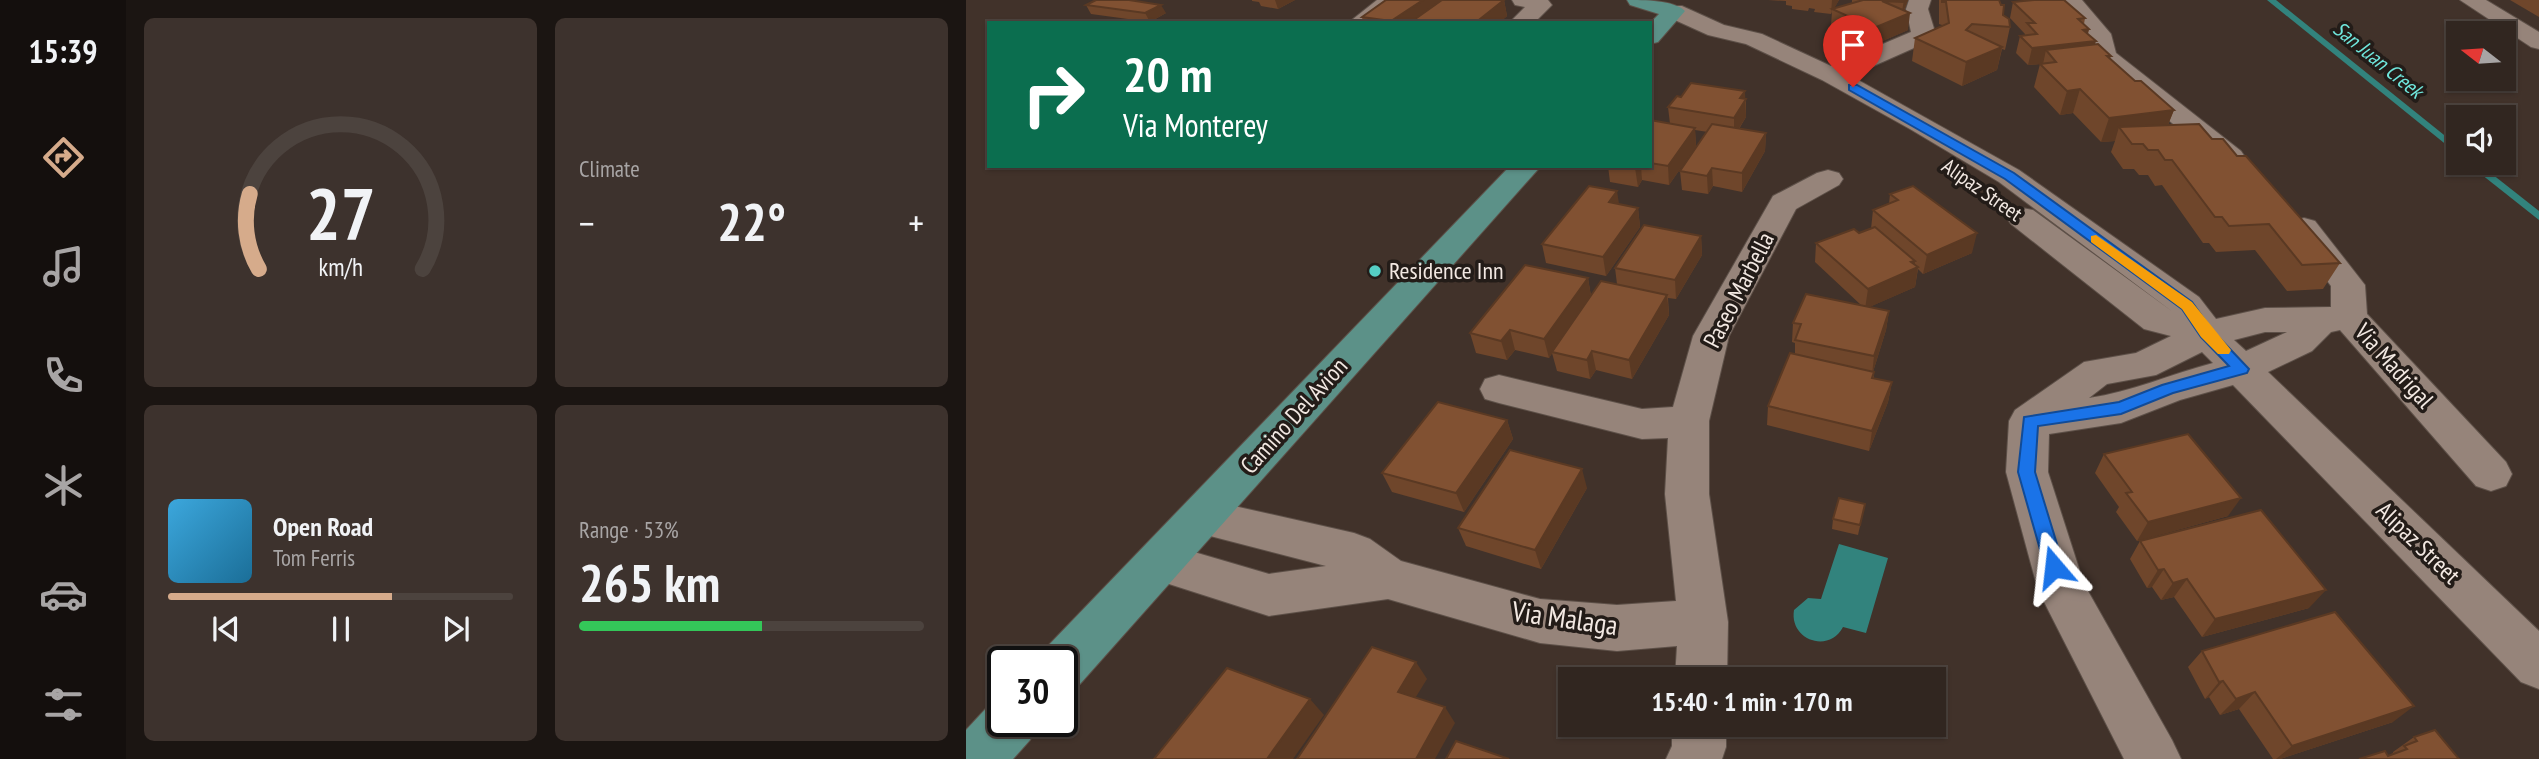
<!DOCTYPE html>
<html lang="en">
<head>
<meta charset="utf-8">
<style>
	:root { --surface:#312620; --page:#3d322d; --text:#f1f3f6; --muted:#a8a5a5; --line:#4c433e; --accent:#d6ab8b }
	body { margin:0; font-family:"PT Sans Narrow",sans-serif; background:var(--page); color:var(--text); height:100vh; display:flex; flex-direction:column; font-size:26px; white-space:nowrap }
	* { box-sizing:border-box; margin:0 }
	p { font-size:23px; color:var(--muted) }
	.icon { flex:none; width:38px; height:38px; fill:none; stroke:currentColor; stroke-width:2; stroke-linecap:round; stroke-linejoin:round }
	.map { position:relative; flex:1; overflow:hidden }
	.drawer { display:flex; flex-direction:column; gap:18px; padding:18px; background:#1b1512; width:840px }
	.drawer>* { flex:none }
	.hud { position:absolute; left:21px; top:21px; width:665px; height:147px; border-radius:0px; box-shadow:0 2px 5px #0004,0 0 0 2px var(--line); background:#0b6e4f; color:#fff; overflow:hidden }
	.needle { width:46px; rotate:287deg }
	.tools { position:absolute; left:1480px; top:21px; display:grid; gap:14px }
	.tools a { display:grid; place-items:center; width:70px; height:70px; border-radius:0px; background:var(--surface); box-shadow:0 2px 5px #0004,0 0 0 2px var(--line); font-size:35px }
	.speed { position:absolute; left:21px; top:646px; display:flex; gap:14px; font-size:35px; font-weight:700; text-align:center }
	.speed>* { display:grid; place-content:center; width:91px; height:91px; border-radius:50%; background:var(--surface); box-shadow:0 2px 5px #0004,0 0 0 2px var(--line); line-height:1 }
	.speed .limit { border:4px solid #111; border-radius:10px; background:#fff; color:#111 }
	.pin { position:absolute; display:grid; place-items:center; width:60px; height:60px; color:#fff; margin:-72px -30px; border-radius:50% 50% 50% 0; rotate:-45deg; box-shadow:0 0 7px #0007 }
	.pin .icon { rotate:45deg }
	.me { position:absolute; width:77px; margin:-38px; rotate:343deg; stroke-linejoin:round; filter:drop-shadow(0 0 5px #0008) }
	.turn { display:flex; align-items:center; gap:24px; height:147px; padding:0 21px; font-size:32px }
	.turn .icon { width:91px; height:91px; stroke-width:2.5 }
	.turn b { display:block; font-size:49px; line-height:60px }
	.big { font-size:52px; font-weight:700; line-height:1.1 }
	.drawer .tile { flex:1; display:flex; flex-direction:column; justify-content:center; gap:10px; min-width:0; padding:0 24px; border-radius:10px; background:var(--page) }
	.drawer .dial { align-items:center; gap:0 }
	.dial svg { height:182px; overflow:visible; fill:none; stroke:var(--line); stroke-width:7; stroke-linecap:round; text-anchor:middle }
	.dial text { fill:var(--text); stroke:none }
	.song { display:flex; align-items:center; gap:21px }
	.cover { width:84px; height:84px; border-radius:10px; background:linear-gradient(135deg,hsl(200 70% 55%),hsl(200 70% 35%)) }
	.played { height:7px; border-radius:4px; background:linear-gradient(90deg,var(--accent) 65%,var(--line) 65%) }
	.keys { display:flex; justify-content:space-around; direction:ltr }
	.heat { display:flex; justify-content:space-between; align-items:center; font-size:38px; direction:ltr }
	.charge { height:10px; border-radius:5px; background:linear-gradient(90deg,#34c759 53%,var(--line) 0) }
	.drawer .tiles { flex:1; display:grid; gap:18px; grid-template-columns:repeat(2,1fr) }
	.trip { position:absolute; left:592px; top:667px; width:388px; height:70px; border-radius:0px; background:var(--surface); box-shadow:0 2px 5px #0004,0 0 0 2px var(--line); font-weight:700; line-height:70px; text-align:center }
	main { display:flex; flex:1; min-height:0 }
	.tab-bar { display:flex; flex-direction:column; width:126px; justify-content:space-around; align-items:center; background:#140f0d; color:var(--muted) }
	.tab-bar .icon { width:49px; height:49px }
	.tab-bar .on { color:var(--accent) }
	.tab-bar b { font-size:32px; color:var(--text) }
	.map>svg:first-child { display:block }
</style>
</head>
<body>
<main>
<nav class="tab-bar">
<b>15:39</b>
<svg class="icon on" aria-label="directions" viewBox="0 0 24 24"><path d="M12 3l9 9-9 9-9-9zM9 14v-3h6M13 9l2 2-2 2"/></svg>
<svg class="icon" aria-label="music" viewBox="0 0 24 24"><path d="M9 18V5l10-2v13"/><circle cx="6" cy="18" r="3"/><circle cx="16" cy="16" r="3"/></svg>
<svg class="icon" aria-label="phone" viewBox="0 0 24 24"><path d="M5 4h4l2 5-3 2q2 4 5 5l2-3 5 2v4C11 20 4 13 5 4z"/></svg>
<svg class="icon" aria-label="climate" viewBox="0 0 24 24"><path d="M12 3v18M4 7l16 10M4 17L20 7"/></svg>
<svg class="icon" aria-label="car" viewBox="0 0 24 24"><path d="M5 17H2v-5l4-1 3-4h7l3 4 3 1v5h-3M9 17h6M6 11h13"/><circle cx="7" cy="17" r="2"/><circle cx="17" cy="17" r="2"/></svg>
<svg class="icon" aria-label="filters" viewBox="0 0 24 24"><path d="M4 7h16M4 17h16"/><circle cx="9" cy="7" r="2"/><circle cx="15" cy="17" r="2"/></svg>
</nav>
<section class="drawer">
<div class="tiles">
<div class="tile dial"><svg viewBox="0 0 100 80">
<path d="M14 69A42 42 0 1 1 86 69"/>
<path d="M14 69A42 42 0 0 1 10 36" stroke="#d6ab8b"/>
<text x="50" y="56" font-size="32" font-weight="700">27</text>
<text x="50" y="72" font-size="11">km/h</text>
</svg></div>
<div class="tile"><p>Climate</p>
<div class="heat"><a>−</a><b class="big">22°</b><a>+</a></div>
</div>
<div class="tile">
<div class="song"><i class="cover"></i><div><b>Open Road</b><p>Tom Ferris</p></div></div>
<div class="played"></div>
<div class="keys"><svg class="icon" aria-label="previous" viewBox="0 0 24 24"><path d="M18 5L8 12l10 7zM5 5v14"/></svg><svg class="icon" aria-label="pause" viewBox="0 0 24 24"><path d="M8 5v14M16 5v14"/></svg><svg class="icon" aria-label="next" viewBox="0 0 24 24"><path d="M6 5l10 7-10 7zM19 5v14"/></svg></div>
</div>
<div class="tile"><p>Range · 53%</p><b class="big">265 km</b><div class="charge"></div></div>
</div>
</section>
<div class="map">
<svg width="1573" height="759" viewBox="0 0 1573 759">
	<rect width="100%" height="100%" fill="#41322a"/>
	<path fill="#32837d" d="M 873,544 L 922,558 L 900,633 L 877,627 C 863,654 823,640 828,610 L 842,598 L 855,599 Z"/>
	<g fill="none" stroke-linecap="round" stroke-linejoin="round">
		<g fill="#32837d" fill-rule="evenodd">
			<path d="M 1301,0 L 1310,0 L 1493,147 L 1493,155 Z"/>
			<path d="M 1501,163 L 1512,163 L 1573,211 L 1573,220 Z"/>
		</g>
		<g stroke="#5d5048" stroke-width="2">
			<g id="minor">
				<path d="M 411,0 L 437,0 L 408,23 L 382,23 Z"/>
				<path d="M 546,0 L 582,0 L 586,5 L 568,23 L 543,23 L 559,7 L 549,5 Z"/>
				<path d="M 943,0 L 965,0 L 962,9 L 970,35 L 966,40 L 885,76 L 1053,170 L 1233,297 L 1250,319 L 1299,308 L 1365,307 L 1365,286 L 1322,228 L 1327,221 L 1338,218 L 1349,221 L 1399,285 L 1401,314 L 1540,462 L 1546,474 L 1540,486 L 1525,491 L 1510,486 L 1374,330 L 1365,332 L 1346,351 L 1302,372 L 1573,631 L 1573,689 L 1555,682 L 1267,385 L 1214,400 L 1155,423 L 1083,434 L 1082,472 L 1118,584 L 1206,740 L 1215,759 L 1158,759 L 1072,590 L 1040,472 L 1043,421 L 1049,410 L 1118,362 L 1170,353 L 1205,336 L 1178,329 L 1045,224 L 1040,217 L 1045,210 L 1056,208 L 1067,210 L 1207,312 L 1033,182 L 944,129 L 856,80 L 780,44 L 742,35 L 700,16 L 697,11 L 700,6 L 716,6 L 758,25 L 796,34 L 865,66 L 945,32 L 940,9 ZM 1299,332 L 1321,332 L 1280,351 L 1268,340 ZM 1236,352 L 1247,363 C 1205,374 1165,392 1123,398 L 1141,384 L 1190,375 Z"/>
				<path d="M 1070,0 L 1116,0 L 1145,34 L 1150,53 L 1275,151 L 1279,157 L 1275,163 L 1265,166 L 1255,163 L 1130,61 L 1122,35 L 1100,9 L 1073,5 Z"/>
				<path d="M 1494,0 L 1520,0 L 1573,32 L 1573,49 L 1565,47 Z"/>
				<path d="M 862,170 L 873,173 L 877,179 L 873,185 L 830,209 L 763,336 L 743,421 L 743,494 L 762,622 L 761,679 L 709,679 L 711,646 L 651,651 L 574,643 L 422,599 L 303,616 L 178,576 L 171,562 L 178,548 L 194,542 L 303,574 L 360,566 L 221,530 L 215,517 L 221,504 L 237,499 L 388,533 L 404,539 L 435,561 L 574,599 L 651,605 L 710,601 L 699,494 L 702,438 L 676,439 L 533,403 L 519,399 L 514,389 L 519,379 L 533,375 L 676,409 L 707,407 L 727,336 L 807,196 L 851,173 Z"/>
				<path d="M 706,724 L 760,724 L 760,747 L 756,759 L 700,759 L 706,746 Z"/>
			</g>
		</g>
		<g stroke="#5d5048" stroke-width="2">
			<g id="major">
				<path d="M 661,0 C 678,0 708,0 719,11 L 692,42 L 684,44 L 684,23 L 693,14 L 664,5 Z"/>
				<path d="M 544,166 L 575,166 L 114,684 L 96,691 L 96,662 L 73,662 L 78,650 Z"/>
				<path d="M 37,698 L 37,721 L 72,721 L 64,740 L 47,759 L 0,759 L 0,730 L 26,702 Z"/>
			</g>
		</g>
		<use href="#minor" fill="#96847a" fill-rule="evenodd"/>
		<use href="#major" fill="#5c9188" fill-rule="evenodd"/>
	</g>
	<g fill="#6f462b">
		<path d="M 286,0 L 329,0 L 312,9 L 295,6 L 293,2 L 286,1 Z"/>
		<path d="M 538,0 L 541,16 L 533,23 L 397,23 L 396,17 Z"/>
		<path d="M 802,0 L 873,0 L 868,8 L 886,3 L 886,0 L 942,0 L 938,11 L 942,30 L 907,45 L 865,25 L 866,12 L 865,14 L 848,12 L 849,9 L 843,8 L 842,11 L 826,9 L 826,6 L 820,5 L 820,1 Z"/>
		<path d="M 973,0 L 1033,0 L 1037,15 L 1044,27 L 1039,50 L 1036,49 L 1031,70 L 996,86 L 946,61 L 949,38 L 977,26 L 976,25 L 973,24 Z"/>
		<path d="M 1544,0 L 1573,0 L 1573,17 Z"/>
		<path d="M 1047,2 L 1119,18 L 1118,24 L 1123,29 L 1122,34 L 1129,44 L 1145,56 L 1144,59 L 1169,81 L 1208,110 L 1202,125 L 1246,139 L 1271,156 L 1374,263 L 1357,289 L 1321,291 L 1289,250 L 1250,252 L 1243,243 L 1237,243 L 1196,185 L 1189,186 L 1182,175 L 1173,175 L 1168,169 L 1157,169 L 1145,152 L 1149,141 L 1135,142 L 1107,113 L 1094,115 L 1068,87 L 1074,64 L 1062,65 L 1050,53 L 1054,36 L 1059,36 L 1059,34 L 1044,18 Z"/>
		<path d="M 120,5 L 200,13 L 184,22 L 125,14 Z"/>
		<path d="M 779,99 L 780,99 L 780,117 L 773,129 L 800,133 L 799,151 L 776,192 L 747,186 L 742,194 L 716,190 L 714,171 L 742,132 L 729,130 L 730,146 L 703,185 L 676,180 L 672,187 L 644,182 L 642,166 L 684,166 L 684,120 L 704,124 L 702,107 Z"/>
		<path d="M 924,194 L 1006,253 L 957,274 L 952,269 L 949,287 L 903,307 L 923,311 L 920,330 L 907,372 L 908,378 L 926,382 L 922,402 L 903,451 L 801,425 L 802,406 L 829,354 L 829,343 L 826,342 L 827,323 L 895,305 L 849,262 L 850,243 L 893,233 L 905,229 L 907,210 L 923,204 Z"/>
		<path d="M 653,204 L 672,208 L 674,227 L 640,276 L 580,263 L 576,244 Z"/>
		<path d="M 735,236 L 736,255 L 710,299 L 702,298 L 703,315 L 666,379 L 630,370 L 624,379 L 591,371 L 586,353 L 583,358 L 549,350 L 541,360 L 510,353 L 504,333 L 622,278 L 625,296 L 651,284 L 649,268 Z"/>
		<path d="M 541,420 L 547,439 L 498,512 L 426,492 L 416,473 Z"/>
		<path d="M 1138,454 L 1262,516 L 1171,541 L 1150,512 L 1153,507 L 1129,473 Z"/>
		<path d="M 621,488 L 575,569 L 500,546 L 492,528 Z"/>
		<path d="M 899,504 L 892,535 L 866,529 L 867,519 Z"/>
		<path d="M 1174,541 L 1343,608 L 1236,637 L 1208,597 L 1195,600 L 1186,587 L 1181,588 L 1164,559 Z"/>
		<path d="M 1236,651 L 1427,722 L 1314,759 L 1307,759 L 1273,709 L 1254,715 L 1243,697 L 1239,699 L 1222,667 Z"/>
		<path d="M 1448,737 L 1493,759 L 1422,756 L 1427,753 L 1427,752 Z"/>
	</g>
	<g fill="#5a3923">
		<path d="M 309,0 L 329,0 L 312,9 Z"/>
		<path d="M 457,0 L 476,0 L 445,23 L 425,23 L 425,21 Z"/>
		<path d="M 538,0 L 541,16 L 533,23 L 509,23 Z"/>
		<path d="M 866,0 L 873,0 L 868,9 L 866,9 L 865,14 Z"/>
		<path d="M 938,0 L 942,0 L 935,17 L 944,13 L 942,30 L 907,45 L 908,28 L 935,17 Z"/>
		<path d="M 195,5 L 200,13 L 184,22 L 179,13 Z"/>
		<path d="M 1123,29 L 1119,42 L 1130,41 L 1125,58 L 1080,50 L 1077,64 L 1062,65 L 1066,48 L 1117,30 Z"/>
		<path d="M 1036,47 L 1031,70 L 996,86 L 1000,62 Z"/>
		<path d="M 1114,89 L 1107,113 L 1094,115 L 1101,91 Z"/>
		<path d="M 779,91 L 780,117 L 768,136 L 768,118 L 774,98 Z"/>
		<path d="M 1208,110 L 1198,134 L 1153,127 L 1149,141 L 1135,142 L 1143,118 Z"/>
		<path d="M 729,128 L 730,146 L 703,185 L 702,166 Z"/>
		<path d="M 800,133 L 799,151 L 776,192 L 776,173 Z"/>
		<path d="M 671,166 L 675,166 L 676,180 L 672,187 L 669,168 Z"/>
		<path d="M 746,168 L 747,186 L 742,194 L 741,176 Z"/>
		<path d="M 651,191 L 654,210 L 643,202 Z"/>
		<path d="M 672,208 L 674,227 L 640,276 L 637,257 Z"/>
		<path d="M 1011,233 L 1006,253 L 957,274 L 961,255 Z"/>
		<path d="M 735,236 L 736,255 L 710,299 L 709,280 Z"/>
		<path d="M 949,261 L 948,269 L 952,267 L 949,287 L 899,309 L 902,289 Z"/>
		<path d="M 622,278 L 625,297 L 583,358 L 578,339 Z"/>
		<path d="M 701,295 L 703,315 L 666,379 L 663,360 Z"/>
		<path d="M 923,311 L 920,330 L 906,375 L 908,356 Z"/>
		<path d="M 544,330 L 549,350 L 541,360 L 535,341 Z"/>
		<path d="M 626,351 L 630,370 L 624,379 L 621,360 Z"/>
		<path d="M 926,382 L 922,402 L 903,451 L 906,431 Z"/>
		<path d="M 541,420 L 547,439 L 498,512 L 490,493 Z"/>
		<path d="M 616,469 L 621,488 L 575,569 L 569,550 Z"/>
		<path d="M 1275,498 L 1262,516 L 1171,541 L 1182,522 Z"/>
		<path d="M 1198,569 L 1186,587 L 1181,588 L 1192,570 Z"/>
		<path d="M 1221,579 L 1208,597 L 1195,600 L 1207,583 Z"/>
		<path d="M 1360,590 L 1343,608 L 1236,637 L 1249,619 Z"/>
		<path d="M 450,662 L 461,679 L 443,708 L 432,692 Z"/>
		<path d="M 1257,681 L 1243,697 L 1239,699 L 1253,682 Z"/>
		<path d="M 1289,692 L 1273,709 L 1254,715 L 1270,699 Z"/>
		<path d="M 344,699 L 358,715 L 327,759 L 301,759 Z"/>
		<path d="M 1448,706 L 1427,722 L 1314,759 L 1310,759 L 1326,746 Z"/>
		<path d="M 479,707 L 489,723 L 469,759 L 450,759 Z"/>
	</g>
	<g fill="#815132" stroke="#5a3923" stroke-width="2">
		<path d="M 130,0 L 163,0 L 195,5 L 179,13 L 120,5 Z"/>
		<path d="M 420,0 L 457,0 L 425,21 L 396,17 Z"/>
		<path d="M 476,0 L 538,0 L 509,23 L 445,22 Z"/>
		<path d="M 897,0 L 938,0 L 937,2 L 916,1 L 944,13 L 908,28 L 866,9 Z"/>
		<path d="M 976,0 L 1033,0 L 1035,5 L 1038,5 L 1037,15 L 1043,19 L 1044,27 L 1006,24 L 1000,30 L 1036,47 L 1000,62 L 949,38 L 983,23 L 980,2 L 976,2 Z"/>
		<path d="M 1068,0 L 1098,0 L 1119,18 L 1112,19 L 1123,29 L 1117,30 L 1130,41 L 1066,48 L 1054,36 L 1071,34 L 1061,23 L 1069,23 L 1047,2 Z"/>
		<path d="M 1132,44 L 1145,56 L 1141,56 L 1169,81 L 1175,81 L 1208,110 L 1143,118 L 1114,89 L 1101,91 L 1074,64 L 1090,62 L 1080,50 Z"/>
		<path d="M 725,83 L 779,91 L 774,98 L 780,99 L 768,118 L 702,107 L 711,96 L 715,97 Z"/>
		<path d="M 684,120 L 729,128 L 702,166 L 684,163 Z"/>
		<path d="M 746,124 L 800,133 L 776,173 L 746,168 L 741,176 L 714,171 Z"/>
		<path d="M 1233,124 L 1246,139 L 1257,139 L 1271,156 L 1280,156 L 1374,263 L 1336,265 L 1303,224 L 1263,226 L 1256,217 L 1249,217 L 1206,160 L 1199,160 L 1192,150 L 1182,150 L 1177,144 L 1166,144 L 1153,127 Z"/>
		<path d="M 623,186 L 651,191 L 643,202 L 672,208 L 637,257 L 576,244 Z"/>
		<path d="M 947,186 L 1011,233 L 961,255 L 907,210 L 932,200 L 924,194 Z"/>
		<path d="M 678,225 L 735,236 L 709,280 L 649,268 Z"/>
		<path d="M 909,227 L 949,261 L 945,262 L 952,267 L 902,289 L 850,243 L 888,229 L 893,233 Z"/>
		<path d="M 559,265 L 622,278 L 578,339 L 544,330 L 535,341 L 504,333 Z"/>
		<path d="M 635,281 L 701,295 L 663,360 L 626,351 L 621,360 L 586,352 Z"/>
		<path d="M 840,294 L 923,311 L 908,356 L 829,340 L 835,324 L 827,323 Z"/>
		<path d="M 824,353 L 908,372 L 906,378 L 926,382 L 906,431 L 802,406 Z"/>
		<path d="M 472,402 L 541,420 L 490,493 L 416,473 Z"/>
		<path d="M 1222,434 L 1275,498 L 1182,522 L 1160,493 L 1166,492 L 1138,454 Z"/>
		<path d="M 544,450 L 616,469 L 569,550 L 492,528 Z"/>
		<path d="M 873,498 L 899,504 L 894,525 L 867,519 Z"/>
		<path d="M 1295,510 L 1360,590 L 1249,619 L 1221,579 L 1207,583 L 1198,569 L 1192,570 L 1174,541 Z"/>
		<path d="M 1369,612 L 1448,706 L 1326,746 L 1289,692 L 1270,699 L 1257,681 L 1253,682 L 1236,651 Z"/>
		<path d="M 406,647 L 450,662 L 432,692 L 479,707 L 450,759 L 331,759 Z"/>
		<path d="M 261,668 L 344,699 L 301,759 L 188,759 Z"/>
		<path d="M 1469,730 L 1493,759 L 1393,759 L 1419,751 L 1422,756 L 1441,749 L 1438,746 L 1451,741 L 1448,737 Z"/>
		<path d="M 490,741 L 543,759 L 480,759 Z"/>
	</g>
	<path fill="#1a73e8" stroke="#114b97" stroke-width="2" d="M 883,85 L 891,85 L 1048,173 L 1226,302 L 1246,330 L 1283,369 L 1281,373 L 1207,393 L 1155,414 L 1072,426 L 1069,472 L 1098,567 L 1095,573 L 1088,575 L 1082,573 L 1079,567 L 1052,472 L 1058,417 L 1153,402 L 1196,385 L 1263,366 L 1235,337 L 1216,309 L 1039,179 L 883,90 Z"/>
	<path fill="#f59e0b" d="M 1130,235 L 1226,302 L 1265,350 L 1263,354 L 1252,354 L 1235,337 L 1216,309 L 1125,242 L 1125,236 Z"/>
	<circle fill="#55cec4" stroke="#231c18" stroke-width="2.5" cx="409" cy="271" r="7"/>
	<g text-anchor="middle" stroke-width="7" stroke-linejoin="round" paint-order="stroke">
		<g font-size="21" font-style="italic" fill="#6fe6dc" stroke="#231c18">
			<text transform="translate(1412 60) rotate(39)" y="7">San Juan Creek</text>
		</g>
		<g font-size="21" fill="#f2e8e2" stroke="#231c18">
			<text transform="translate(1016 190) rotate(35)" y="7">Alipaz Street</text>
		</g>
		<g font-size="24" fill="#f2e8e2" stroke="#231c18" text-anchor="start">
			<text x="423" y="279">Residence Inn</text>
		</g>
		<g font-size="24" fill="#f2e8e2" stroke="#231c18">
			<text transform="translate(773 290) rotate(-63)" y="8">Paseo Marbella</text>
			<text transform="translate(1428 366) rotate(48)" y="8">Via Madrigal</text>
			<text transform="translate(328 416) rotate(-48)" y="8">Camino Del Avion</text>
			<text transform="translate(1452 543) rotate(44)" y="8">Alipaz Street</text>
		</g>
		<g font-size="28" fill="#f2e8e2" stroke="#231c18">
			<text transform="translate(599 618) rotate(8)" y="10">Via Malaga</text>
		</g>
	</g>
</svg>
<div class="tools">
<a><svg class="needle" viewBox="-14 -14 28 28"><path d="M0-13l5 13h-10z" fill="#e53935"/><path d="M0 13l5-13h-10z" fill="#a8a5a5"/></svg></a>
<a><svg class="icon" aria-label="sound" viewBox="0 0 24 24"><path d="M4 9h4l5-4v14l-5-4H4zM17 9q2 3 0 6"/></svg></a>
</div>
<div class="speed"><div class="limit">30</div></div>
<div class="pin" style="left:887px;top:87px;background:#d93025"><svg class="icon" aria-label="arrive" viewBox="0 0 24 24"><path d="M6 21V4h12l-3 4 3 4H6"/></svg></div>
<svg class="me" style="left:1088px;top:567px" viewBox="-20 -20 40 40"><path d="M0-17L14 15 0 8-14 15z" fill="#1a73e8" stroke="#fff" stroke-width="4"/></svg>
<div class="trip">15:40 · 1 min · 170 m</div>
<div class="hud">
<div class="turn"><svg class="icon" aria-label="right" viewBox="0 0 24 24"><path d="M7 20v-9h11M14 6l5 5-5 5"/></svg><div><b>20 m</b>Via Monterey</div></div>
</div>
</div>
</main>
</body>
</html>
